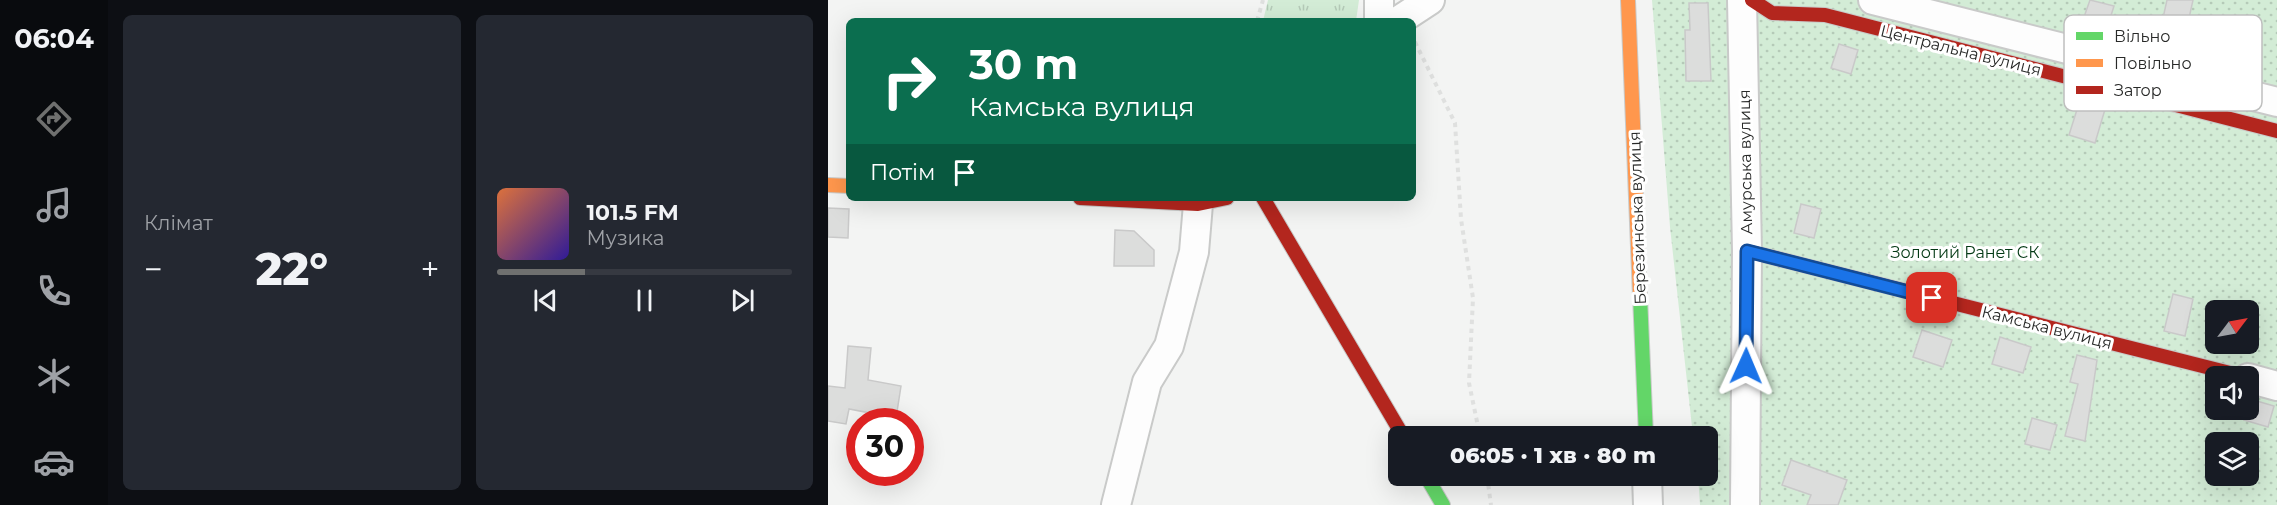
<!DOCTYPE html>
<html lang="uk">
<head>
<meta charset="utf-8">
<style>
	:root { --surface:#171b24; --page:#242831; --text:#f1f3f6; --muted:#9ea1a6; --line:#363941; --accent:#6f706f }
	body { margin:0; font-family:Montserrat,sans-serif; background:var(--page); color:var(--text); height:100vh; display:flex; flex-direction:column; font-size:22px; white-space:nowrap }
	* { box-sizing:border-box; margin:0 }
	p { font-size:20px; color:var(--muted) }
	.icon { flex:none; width:33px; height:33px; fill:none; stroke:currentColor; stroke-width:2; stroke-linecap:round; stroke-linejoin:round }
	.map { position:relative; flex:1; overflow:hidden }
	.details { display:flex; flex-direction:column; gap:15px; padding:15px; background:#0d0f14; width:720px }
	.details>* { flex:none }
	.top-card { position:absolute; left:18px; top:18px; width:570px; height:183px; border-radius:9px; box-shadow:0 6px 24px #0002; background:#0b6e4f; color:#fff; overflow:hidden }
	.needle { width:39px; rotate:58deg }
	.fabs { position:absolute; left:1377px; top:300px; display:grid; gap:12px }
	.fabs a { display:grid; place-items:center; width:54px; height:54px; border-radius:9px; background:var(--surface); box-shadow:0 6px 24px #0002; font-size:30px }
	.speed { position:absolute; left:18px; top:408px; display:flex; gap:12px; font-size:30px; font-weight:700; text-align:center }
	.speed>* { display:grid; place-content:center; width:78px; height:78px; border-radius:50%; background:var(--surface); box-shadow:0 6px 24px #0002; line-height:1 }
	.speed .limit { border:9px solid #d22; background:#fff; color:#111 }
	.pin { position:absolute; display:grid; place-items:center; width:51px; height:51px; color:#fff; margin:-26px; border-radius:12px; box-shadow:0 3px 9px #0006 }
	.me { position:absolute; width:66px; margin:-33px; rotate:1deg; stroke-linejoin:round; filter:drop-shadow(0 0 4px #0008) }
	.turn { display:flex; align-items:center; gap:21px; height:126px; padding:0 24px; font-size:27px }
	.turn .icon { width:78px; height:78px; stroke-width:2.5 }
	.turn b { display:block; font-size:42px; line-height:51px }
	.then { display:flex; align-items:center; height:57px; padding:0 24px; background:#0003; gap:12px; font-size:22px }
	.big { font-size:45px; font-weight:800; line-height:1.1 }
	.details .widget { flex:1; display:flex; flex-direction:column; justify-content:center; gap:9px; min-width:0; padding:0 21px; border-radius:9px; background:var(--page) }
	.song { display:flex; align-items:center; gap:18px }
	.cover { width:72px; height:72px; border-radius:9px; background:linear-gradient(135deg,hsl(20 70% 55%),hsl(250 70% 35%)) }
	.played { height:6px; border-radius:3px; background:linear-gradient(90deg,var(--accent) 30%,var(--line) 30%) }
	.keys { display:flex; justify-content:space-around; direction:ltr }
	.heat { display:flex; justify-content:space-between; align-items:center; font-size:33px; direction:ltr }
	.details .tiles { flex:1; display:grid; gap:15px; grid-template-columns:repeat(2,1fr) }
	.trip { position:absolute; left:560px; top:426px; width:330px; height:60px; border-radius:9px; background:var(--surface); box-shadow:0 6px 24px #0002; font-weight:800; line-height:60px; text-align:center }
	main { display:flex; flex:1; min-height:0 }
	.dock { display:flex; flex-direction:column; width:108px; justify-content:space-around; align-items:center; background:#090b0e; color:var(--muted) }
	.dock .icon { width:42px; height:42px }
	.dock .active { color:var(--accent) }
	.dock b { font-size:27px; color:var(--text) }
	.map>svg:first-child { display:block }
</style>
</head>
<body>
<main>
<nav class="dock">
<b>06:04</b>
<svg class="icon active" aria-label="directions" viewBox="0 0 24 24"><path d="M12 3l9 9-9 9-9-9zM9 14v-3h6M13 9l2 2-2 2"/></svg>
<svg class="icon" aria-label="music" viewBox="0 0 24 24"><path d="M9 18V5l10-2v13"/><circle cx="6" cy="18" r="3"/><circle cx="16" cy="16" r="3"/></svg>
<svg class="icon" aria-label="phone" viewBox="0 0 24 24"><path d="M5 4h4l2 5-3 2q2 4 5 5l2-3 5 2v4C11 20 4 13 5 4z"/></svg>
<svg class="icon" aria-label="climate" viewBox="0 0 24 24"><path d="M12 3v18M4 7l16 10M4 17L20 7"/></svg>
<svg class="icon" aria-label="car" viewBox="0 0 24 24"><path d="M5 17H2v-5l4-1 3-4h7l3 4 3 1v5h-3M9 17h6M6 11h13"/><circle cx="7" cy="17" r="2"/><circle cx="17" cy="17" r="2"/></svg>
</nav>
<section class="details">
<div class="tiles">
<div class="widget"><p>Клімат</p>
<div class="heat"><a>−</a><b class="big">22°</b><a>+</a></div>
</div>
<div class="widget">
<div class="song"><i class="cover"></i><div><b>101.5 FM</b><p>Музика</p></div></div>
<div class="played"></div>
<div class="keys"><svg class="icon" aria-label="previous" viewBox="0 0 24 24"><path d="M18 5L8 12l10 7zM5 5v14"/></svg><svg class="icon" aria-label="pause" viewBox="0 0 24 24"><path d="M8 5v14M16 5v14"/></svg><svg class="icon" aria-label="next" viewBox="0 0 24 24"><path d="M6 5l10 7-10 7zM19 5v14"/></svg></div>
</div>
</div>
</section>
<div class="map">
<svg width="1449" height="505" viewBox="0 0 1449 505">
	<defs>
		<pattern id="grass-tufts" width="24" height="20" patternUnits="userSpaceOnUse" patternTransform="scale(1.5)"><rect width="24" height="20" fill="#d3ecd6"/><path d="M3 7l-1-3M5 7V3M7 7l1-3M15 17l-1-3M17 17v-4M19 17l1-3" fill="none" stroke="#b5cab8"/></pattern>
		<pattern id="garden-dots" width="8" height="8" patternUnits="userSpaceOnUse" patternTransform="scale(1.5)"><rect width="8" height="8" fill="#d3ecd6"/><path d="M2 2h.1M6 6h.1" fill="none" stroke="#b5cab8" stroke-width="1.8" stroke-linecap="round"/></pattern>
	</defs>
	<rect width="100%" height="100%" fill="#f3f4f3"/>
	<path fill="url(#grass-tufts)" d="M 440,0 L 531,0 L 528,21 L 435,21 Z"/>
	<path fill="url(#garden-dots)" fill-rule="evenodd" d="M 824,0 L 1449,0 L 1449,505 L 872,505 L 870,476 L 879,476 L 879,436 L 865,436 L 842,227 ZM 1388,310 L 1420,310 L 1420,344 L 1388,344 ZM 1388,376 L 1420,376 L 1420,410 L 1388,410 ZM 1388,442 L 1420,442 L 1420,476 L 1388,476 Z"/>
	<g fill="#dcdddc" stroke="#c9c9c9" stroke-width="1.5">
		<path d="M 1262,0 L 1286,6 L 1280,25 L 1256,17 Z"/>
		<path d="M 1339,0 L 1365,0 L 1358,32 L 1333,27 Z"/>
		<path d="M 861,3 L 880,3 L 883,81 L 858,81 L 857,30 L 862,30 Z"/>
		<path d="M 1011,44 L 1030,50 L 1023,74 L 1003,68 Z"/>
		<path d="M 1252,100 L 1278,106 L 1267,143 L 1241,135 Z"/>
		<path d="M 973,204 L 993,209 L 986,238 L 966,233 Z"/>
		<path d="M 0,208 L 21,209 L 20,238 L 0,237 Z"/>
		<path d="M 287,230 L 306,231 L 326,250 L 326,266 L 286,266 Z"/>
		<path d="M 1345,294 L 1365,299 L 1357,336 L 1336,331 Z"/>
		<path d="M 1094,330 L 1124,340 L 1115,367 L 1085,357 Z"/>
		<path d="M 1172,337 L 1203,347 L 1195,373 L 1164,364 Z"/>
		<path d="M 20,346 L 43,348 L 40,380 L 73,386 L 68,418 L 21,409 L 18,424 L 0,421 L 0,386 L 17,388 Z"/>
		<path d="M 1249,355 L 1269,360 L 1257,441 L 1237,436 L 1250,384 L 1242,382 Z"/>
		<path d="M 1422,399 L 1446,406 L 1440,427 L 1416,420 Z"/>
		<path d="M 1204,418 L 1229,425 L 1222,450 L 1197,444 Z"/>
		<path d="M 963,460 L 1019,480 L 1010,505 L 979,505 L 983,495 L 954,485 Z"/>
	</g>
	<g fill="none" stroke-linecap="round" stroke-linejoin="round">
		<g stroke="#c9cac9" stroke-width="32">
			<g id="street">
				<path d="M 914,0 L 919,251 L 917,505"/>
				<path d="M 1045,0 L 1449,102"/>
				<path d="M 551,21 L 551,0"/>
				<path d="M 570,21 L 602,0"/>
				<path d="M 1420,378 L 1449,386"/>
				<path d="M 819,476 L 820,505"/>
				<path d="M 288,505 L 319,382 L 341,346 L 366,252 L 370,204"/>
			</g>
		</g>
		<g stroke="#c9cac9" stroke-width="16">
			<g id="fast">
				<path d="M 812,296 L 818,436"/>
				<path d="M 598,476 L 615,505"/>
			</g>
		</g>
		<g stroke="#c9cac9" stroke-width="16">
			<g id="slow">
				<path d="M 800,0 L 812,296"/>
				<path d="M 0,185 L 21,186"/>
			</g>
		</g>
		<g stroke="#c9cac9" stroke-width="16">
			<g id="jam">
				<path d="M 924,0 L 944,13 L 997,15 L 1449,131"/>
				<path d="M 252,198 L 370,204 L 399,198"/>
				<path d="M 435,198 L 575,436"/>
				<path d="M 919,251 L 1414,376"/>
			</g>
		</g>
		<g stroke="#dfe0df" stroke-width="4" stroke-dasharray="4.5 4.5" stroke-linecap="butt">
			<path d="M 429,21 L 435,0"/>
			<path d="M 587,42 L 627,123 L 633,219 L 645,298 L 641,383 L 652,436"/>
			<path d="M 659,476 L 663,505"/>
		</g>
		<use href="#street" stroke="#fdfdfd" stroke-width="28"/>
		<use href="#fast" stroke="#63d668" stroke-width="14"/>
		<use href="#slow" stroke="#ff974d" stroke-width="14"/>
		<use href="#jam" stroke="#b3261e" stroke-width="14"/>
	</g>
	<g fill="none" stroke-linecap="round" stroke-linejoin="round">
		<g stroke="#114b97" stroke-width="15">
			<path id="route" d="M 918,366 L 919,251 L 1104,298"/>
		</g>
		<use href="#route" stroke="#1a73e8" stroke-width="10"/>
	</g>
	<g text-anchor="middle" stroke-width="6" stroke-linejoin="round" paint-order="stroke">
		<g font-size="16" fill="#282928" stroke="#fff">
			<text transform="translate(1133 50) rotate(14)" y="6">Центральна вулиця</text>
			<text transform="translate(917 162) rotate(-91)" y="6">Амурська вулиця</text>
			<text transform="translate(809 218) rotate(-92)" y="6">Березинська вулиця</text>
			<text transform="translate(1219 327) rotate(14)" y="6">Камська вулиця</text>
		</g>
		<g font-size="16" fill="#033914" stroke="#fff">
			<text x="1137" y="258">Золотий Ранет СК</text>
		</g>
	</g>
	<rect x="1236" y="15" width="198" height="96" rx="9" fill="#fff" stroke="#bebfbe" stroke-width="1.5"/>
	<rect x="1248" y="32" width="27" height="8" fill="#63d668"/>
	<rect x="1248" y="59" width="27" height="8" fill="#ff974d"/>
	<rect x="1248" y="86" width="27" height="8" fill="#b3261e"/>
	<g font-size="16" fill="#282928">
		<text x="1286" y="42">Вільно</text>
		<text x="1286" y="69">Повільно</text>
		<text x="1286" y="96">Затор</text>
	</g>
</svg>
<div class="fabs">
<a><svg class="needle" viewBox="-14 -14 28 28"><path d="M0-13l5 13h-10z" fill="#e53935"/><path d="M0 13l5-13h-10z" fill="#9ea1a6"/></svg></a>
<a><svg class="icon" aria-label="sound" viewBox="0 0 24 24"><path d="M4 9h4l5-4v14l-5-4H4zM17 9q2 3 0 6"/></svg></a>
<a><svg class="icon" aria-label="layers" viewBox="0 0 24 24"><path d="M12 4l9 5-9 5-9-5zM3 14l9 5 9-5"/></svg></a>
</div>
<div class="speed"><div class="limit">30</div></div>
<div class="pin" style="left:1104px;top:298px;background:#d93025"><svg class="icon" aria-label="arrive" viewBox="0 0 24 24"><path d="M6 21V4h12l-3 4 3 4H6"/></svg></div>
<svg class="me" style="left:918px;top:366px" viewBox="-20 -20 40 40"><path d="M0-17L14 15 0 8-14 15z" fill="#1a73e8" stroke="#fff" stroke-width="4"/></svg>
<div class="trip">06:05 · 1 хв · 80 m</div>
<div class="top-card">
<div class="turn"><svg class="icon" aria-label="right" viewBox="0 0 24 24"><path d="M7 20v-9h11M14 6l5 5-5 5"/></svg><div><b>30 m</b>Камська вулиця</div></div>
<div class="then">Потім<svg class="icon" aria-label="arrive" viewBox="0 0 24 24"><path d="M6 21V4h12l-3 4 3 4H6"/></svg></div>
</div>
</div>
</main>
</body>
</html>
